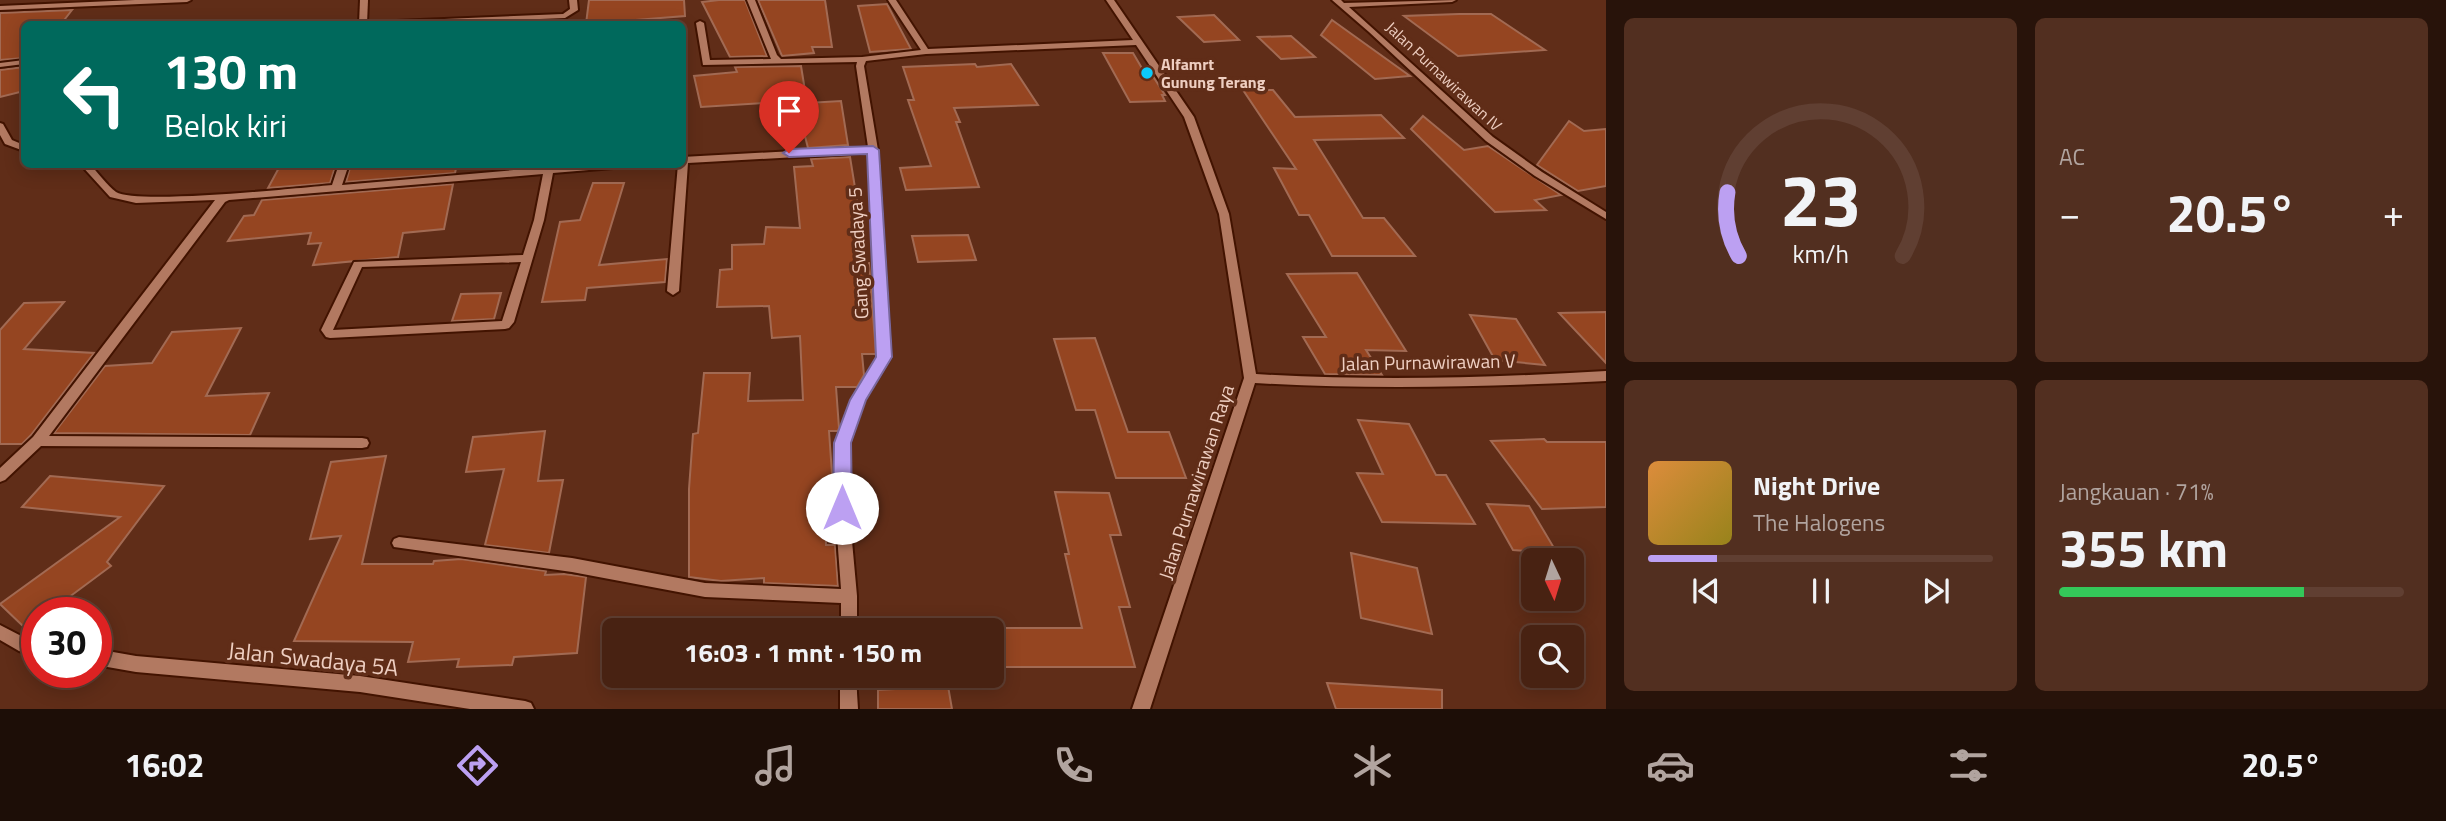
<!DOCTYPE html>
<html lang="id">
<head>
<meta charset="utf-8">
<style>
	:root { --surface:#482212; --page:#522f20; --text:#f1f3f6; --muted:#b1a49f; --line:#603f32; --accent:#bca0f2 }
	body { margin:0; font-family:"Titillium Web",sans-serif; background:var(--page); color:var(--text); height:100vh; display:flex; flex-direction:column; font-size:26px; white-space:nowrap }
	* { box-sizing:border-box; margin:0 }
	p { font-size:23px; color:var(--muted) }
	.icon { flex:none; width:38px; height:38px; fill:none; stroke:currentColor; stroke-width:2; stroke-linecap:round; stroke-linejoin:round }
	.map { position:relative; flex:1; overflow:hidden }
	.details { display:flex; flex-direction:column; gap:18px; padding:18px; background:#28130a; width:840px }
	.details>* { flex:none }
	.banner { position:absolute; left:21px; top:21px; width:665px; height:147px; border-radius:10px; box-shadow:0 4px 18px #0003,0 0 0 2px var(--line); background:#00695c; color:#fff; overflow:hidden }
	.needle { width:46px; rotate:176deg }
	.buttons { position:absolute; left:1521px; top:548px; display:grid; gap:14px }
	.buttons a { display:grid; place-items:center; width:63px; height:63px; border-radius:10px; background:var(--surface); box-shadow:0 4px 18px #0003,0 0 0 2px var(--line); font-size:35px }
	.speed { position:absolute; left:21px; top:597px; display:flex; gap:14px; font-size:35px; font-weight:700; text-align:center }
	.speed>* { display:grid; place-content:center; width:91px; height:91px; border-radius:50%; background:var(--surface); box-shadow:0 4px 18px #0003,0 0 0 2px var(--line); line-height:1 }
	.speed .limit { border:10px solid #d22; background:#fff; color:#111 }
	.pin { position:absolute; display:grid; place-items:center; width:60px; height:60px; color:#fff; margin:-72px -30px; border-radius:50% 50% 50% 0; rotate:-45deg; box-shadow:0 0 7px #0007 }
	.pin .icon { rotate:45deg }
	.me { position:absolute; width:77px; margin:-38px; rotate:0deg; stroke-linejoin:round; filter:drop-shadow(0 0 5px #0008) }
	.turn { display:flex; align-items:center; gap:24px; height:147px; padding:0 28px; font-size:32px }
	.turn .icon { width:91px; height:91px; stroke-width:2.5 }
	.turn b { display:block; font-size:49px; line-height:60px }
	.big { font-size:52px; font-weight:700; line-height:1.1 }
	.details .widget { flex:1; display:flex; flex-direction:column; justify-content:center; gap:10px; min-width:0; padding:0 24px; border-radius:10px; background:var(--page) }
	.details .dial { align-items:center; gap:0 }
	.dial svg { height:182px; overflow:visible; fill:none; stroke:var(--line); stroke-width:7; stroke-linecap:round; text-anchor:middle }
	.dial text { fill:var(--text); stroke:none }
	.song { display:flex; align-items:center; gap:21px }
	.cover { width:84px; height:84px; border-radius:10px; background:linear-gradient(135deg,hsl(30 70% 55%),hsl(50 70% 35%)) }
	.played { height:7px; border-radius:4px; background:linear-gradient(90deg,var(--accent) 20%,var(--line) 20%) }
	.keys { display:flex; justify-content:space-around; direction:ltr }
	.heat { display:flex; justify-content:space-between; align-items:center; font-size:38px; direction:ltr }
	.charge { height:10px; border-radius:5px; background:linear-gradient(90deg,#34c759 71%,var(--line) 0) }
	.details .tiles { flex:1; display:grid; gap:18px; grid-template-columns:repeat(2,1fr) }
	.trip { position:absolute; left:602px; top:618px; width:402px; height:70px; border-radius:10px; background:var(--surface); box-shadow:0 4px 18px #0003,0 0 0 2px var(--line); font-weight:700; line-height:70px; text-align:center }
	.tab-bar { display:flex; height:112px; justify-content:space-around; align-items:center; background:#1d0e07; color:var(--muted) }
	.tab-bar .icon { width:49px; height:49px }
	.tab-bar .on { color:var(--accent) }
	.tab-bar b { font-size:32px; color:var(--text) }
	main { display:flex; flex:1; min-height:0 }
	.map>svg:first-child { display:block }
</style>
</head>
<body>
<main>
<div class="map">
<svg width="1606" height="709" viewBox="0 0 1606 709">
	<rect width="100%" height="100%" fill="#602d18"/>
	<g fill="#954521" stroke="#a26a53" stroke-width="2">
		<path d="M 589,0 L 684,0 L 685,16 L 586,24 Z"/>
		<path d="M 719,0 L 745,0 L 767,56 L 730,57 L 702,2 Z"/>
		<path d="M 758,0 L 825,0 L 832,47 L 812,47 L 814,53 L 782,56 Z"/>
		<path d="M 887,4 L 911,49 L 870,52 L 858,6 Z"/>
		<path d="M 72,10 L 61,24 L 24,24 L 24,58 L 0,60 L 0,13 Z"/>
		<path d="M 1459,14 L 1491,14 L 1545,50 L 1458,56 L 1404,16 Z"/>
		<path d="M 1214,15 L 1239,40 L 1204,42 L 1178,17 Z"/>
		<path d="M 1332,20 L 1410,76 L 1375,79 L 1321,35 Z"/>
		<path d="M 1291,36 L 1315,57 L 1281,59 L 1258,37 Z"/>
		<path d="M 1103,53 L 1133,53 L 1143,70 L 1149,70 L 1165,95 L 1162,95 L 1165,101 L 1130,102 Z"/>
		<path d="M 975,64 L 977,67 L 1011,64 L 1038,105 L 954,108 L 960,122 L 956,122 L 979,187 L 906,190 L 900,168 L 931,166 L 908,100 L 914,100 L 903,67 Z"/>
		<path d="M 801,66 L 807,103 L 841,101 L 848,145 L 808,148 L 797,105 L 782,106 L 781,102 L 701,107 L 694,76 L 737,72 L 735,67 Z"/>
		<path d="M 24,67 L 24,91 L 0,97 L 0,70 Z"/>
		<path d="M 1243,90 L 1273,90 L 1295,117 L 1381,115 L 1404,138 L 1314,140 L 1363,218 L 1384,218 L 1415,256 L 1332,256 L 1309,215 L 1299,215 L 1274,168 L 1296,169 Z"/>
		<path d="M 1423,116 L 1464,150 L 1488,146 L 1561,195 L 1535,200 L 1546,210 L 1495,212 L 1411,129 Z"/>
		<path d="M 1569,121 L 1584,131 L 1606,129 L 1606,186 L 1578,191 L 1537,165 Z"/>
		<path d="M 850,157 L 858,206 L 862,263 L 869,263 L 876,354 L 862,354 L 864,375 L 857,387 L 836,387 L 839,428 L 838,431 L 829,431 L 833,488 L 825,488 L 826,545 L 835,545 L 838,586 L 764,583 L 764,578 L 721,581 L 689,577 L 689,489 L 693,434 L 698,433 L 704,373 L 750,373 L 748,401 L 803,400 L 800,336 L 772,338 L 769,306 L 717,307 L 720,270 L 732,269 L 732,245 L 764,244 L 766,227 L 800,228 L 794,167 L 813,166 L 811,159 Z"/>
		<path d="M 281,164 L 336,164 L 330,183 L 268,188 Z"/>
		<path d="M 351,164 L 457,164 L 455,173 L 346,182 Z"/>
		<path d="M 593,183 L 624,183 L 599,265 L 667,259 L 665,282 L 587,288 L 585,300 L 542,302 L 560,222 L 580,220 Z"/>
		<path d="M 453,184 L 444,229 L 403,233 L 398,257 L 313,265 L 321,243 L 308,244 L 311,233 L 228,241 L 244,216 L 254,215 L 262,200 Z"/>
		<path d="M 968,235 L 976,260 L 918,262 L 912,236 Z"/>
		<path d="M 1357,273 L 1406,351 L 1366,350 L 1382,375 L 1325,374 L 1303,337 L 1326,337 L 1287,274 Z"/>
		<path d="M 501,293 L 494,319 L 452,321 L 461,294 Z"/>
		<path d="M 64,302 L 24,349 L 94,353 L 31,435 L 22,444 L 0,444 L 0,330 L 24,303 Z"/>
		<path d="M 1606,312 L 1606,363 L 1559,313 Z"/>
		<path d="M 1470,315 L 1516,319 L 1545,365 L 1495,360 Z"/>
		<path d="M 241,328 L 206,396 L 269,393 L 250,435 L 54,433 L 105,366 L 152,363 L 172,332 Z"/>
		<path d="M 1095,338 L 1128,432 L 1169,432 L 1186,478 L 1116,478 L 1095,410 L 1076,410 L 1054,339 Z"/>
		<path d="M 1358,420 L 1409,424 L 1436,475 L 1446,475 L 1475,524 L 1382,522 L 1357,473 L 1383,474 Z"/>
		<path d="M 545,431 L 538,481 L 563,480 L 549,553 L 485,545 L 504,469 L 466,472 L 473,437 Z"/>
		<path d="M 1544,439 L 1547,442 L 1606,442 L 1606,507 L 1542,509 L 1491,441 Z"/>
		<path d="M 386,456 L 362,564 L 433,564 L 434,561 L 461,559 L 546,571 L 545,575 L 564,574 L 586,577 L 577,653 L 514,657 L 512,665 L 457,667 L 459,659 L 408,662 L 413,642 L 294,641 L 341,536 L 310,539 L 331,462 Z"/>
		<path d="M 50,476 L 164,486 L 107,562 L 111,566 L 49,612 L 37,612 L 37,622 L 26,629 L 0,604 L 120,517 L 22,507 Z"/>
		<path d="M 1055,492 L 1109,493 L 1121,535 L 1110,535 L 1130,607 L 1119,607 L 1135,667 L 992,667 L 992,628 L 1082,628 L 1065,554 L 1069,554 Z"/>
		<path d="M 1487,504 L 1529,506 L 1557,553 L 1513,550 Z"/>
		<path d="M 1351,553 L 1417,568 L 1432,634 L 1361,618 Z"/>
		<path d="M 1327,683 L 1442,690 L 1442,709 L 1336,709 Z"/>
		<path d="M 948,686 L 952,709 L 878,709 L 878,690 Z"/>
	</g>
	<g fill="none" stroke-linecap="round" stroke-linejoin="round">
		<g stroke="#421300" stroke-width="4">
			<g id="minor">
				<path d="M 135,0 L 191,0 L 187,2 L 0,10 L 0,6 Z"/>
				<path d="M 360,0 L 368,0 L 367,24 L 359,24 Z"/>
				<path d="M 569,0 L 577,0 L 578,10 L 565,18 L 416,24 L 368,24 L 372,22 L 563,14 L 570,9 Z"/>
				<path d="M 747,0 L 755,0 L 777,55 L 781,59 L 862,57 L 921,50 L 888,0 L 896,0 L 928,49 L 1133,40 L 1106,0 L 1114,0 L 1194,117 L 1229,214 L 1256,374 C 1373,381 1489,378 1606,371 L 1606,381 C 1489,387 1372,390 1255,383 L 1150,709 L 1132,709 L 1244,378 L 1219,214 L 1184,117 L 1136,45 L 926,54 L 866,61 L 864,66 L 878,150 L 891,357 L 864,401 L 850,443 L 849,508 L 857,596 L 857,630 L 841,630 L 841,603 L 705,597 L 572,572 L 394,547 L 392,543 L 394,539 L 399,537 L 572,558 L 705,583 L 841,589 L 835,508 L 836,443 L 852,400 L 879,357 L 868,153 L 688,163 L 679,291 L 673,295 L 667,291 L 678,164 L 682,164 L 682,157 L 868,147 L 856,66 L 857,62 L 703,65 L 696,23 L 700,21 L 704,23 L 710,60 L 771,59 Z"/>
				<path d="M 1332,0 L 1341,0 L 1344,3 L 1456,0 L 1452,2 L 1349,7 L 1493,137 L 1542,172 L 1606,212 L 1606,219 L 1535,176 L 1486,141 L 1369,32 Z"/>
				<path d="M 24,60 L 24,64 L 0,67 L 0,63 Z"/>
				<path d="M 0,123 L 3,124 L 12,140 L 24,145 L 24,151 L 5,144 L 0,135 Z"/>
				<path d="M 80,164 L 90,164 C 98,173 107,185 116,192 C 137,205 298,188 332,185 L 339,164 L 349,164 L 342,185 L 584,164 L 629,164 L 625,167 L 553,173 L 544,220 L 514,322 L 509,328 L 505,329 L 330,338 L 326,337 L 321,330 L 354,262 L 523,255 L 534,220 L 543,174 L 229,200 L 225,202 L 49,436 L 362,438 L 367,439 L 369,443 L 367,447 L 362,448 L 41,446 L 5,480 L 0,482 L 0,468 L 33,437 L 215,200 L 136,203 L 110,197 ZM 521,262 L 502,321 L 333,330 L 362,267 Z"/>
				<path d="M 0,625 L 27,639 L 37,640 L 37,656 L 19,651 L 0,640 Z"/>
				<path d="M 96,649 L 136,656 L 360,676 L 525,701 L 531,703 L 534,709 L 470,709 L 360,692 L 136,672 L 96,665 Z"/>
				<path d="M 840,676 L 856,676 L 858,709 L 840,709 Z"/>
			</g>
		</g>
		<use href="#minor" fill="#b27961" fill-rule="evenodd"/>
	</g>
	<path fill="#bca0f2" stroke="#7a689d" stroke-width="2" d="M 873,146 L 879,150 L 892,357 L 866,400 L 851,443 L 852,508 L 849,513 L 842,515 L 836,513 L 833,508 L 834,443 L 850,400 L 876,357 L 867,154 L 789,157 L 783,153 L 789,149 Z"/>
	<circle fill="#0ccafa" stroke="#602d18" stroke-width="2.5" cx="1147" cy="73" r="7"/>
	<g text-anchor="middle" stroke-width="7" stroke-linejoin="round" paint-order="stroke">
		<g font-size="16" font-weight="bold" fill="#eecec1" stroke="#602d18" text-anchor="start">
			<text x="1161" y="70">Alfamrt<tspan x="1161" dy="18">Gunung Terang</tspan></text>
		</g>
		<g font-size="16" fill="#eecec1" stroke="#602d18">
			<text transform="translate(1444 76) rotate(43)" y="6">Jalan Purnawirawan IV</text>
		</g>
		<g font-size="19" fill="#eecec1" stroke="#602d18">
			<text transform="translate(858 253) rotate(-93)" y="7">Gang Swadaya 5</text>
			<text transform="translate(1428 362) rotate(-1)" y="7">Jalan Purnawirawan V</text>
			<text transform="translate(1196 482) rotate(-72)" y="7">Jalan Purnawirawan Raya</text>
		</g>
		<g font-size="23" fill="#eecec1" stroke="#602d18">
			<text transform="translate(313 659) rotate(6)" y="8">Jalan Swadaya 5A</text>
		</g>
	</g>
</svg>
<div class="buttons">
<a><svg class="needle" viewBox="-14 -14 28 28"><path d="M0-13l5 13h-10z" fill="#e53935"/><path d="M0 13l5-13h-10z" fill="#b1a49f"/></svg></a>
<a><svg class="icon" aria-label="search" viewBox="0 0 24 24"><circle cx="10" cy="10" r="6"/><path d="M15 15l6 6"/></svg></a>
</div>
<div class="speed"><div class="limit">30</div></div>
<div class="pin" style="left:789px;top:153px;background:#d93025"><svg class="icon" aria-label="arrive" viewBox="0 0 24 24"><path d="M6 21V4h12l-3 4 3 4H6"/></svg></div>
<svg class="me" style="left:842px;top:508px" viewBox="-20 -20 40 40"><circle r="19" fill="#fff"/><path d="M0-13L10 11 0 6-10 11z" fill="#bca0f2"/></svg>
<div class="trip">16:03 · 1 mnt · 150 m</div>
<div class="banner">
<div class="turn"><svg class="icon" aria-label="left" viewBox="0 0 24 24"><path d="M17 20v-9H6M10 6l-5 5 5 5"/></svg><div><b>130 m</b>Belok kiri</div></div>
</div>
</div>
<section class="details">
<div class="tiles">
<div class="widget dial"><svg viewBox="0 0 100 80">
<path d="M14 69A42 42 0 1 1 86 69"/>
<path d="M14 69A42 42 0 0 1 9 41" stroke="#bca0f2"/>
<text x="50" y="56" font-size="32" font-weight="700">23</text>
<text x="50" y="72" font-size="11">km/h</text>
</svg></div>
<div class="widget"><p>AC</p>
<div class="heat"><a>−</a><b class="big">20.5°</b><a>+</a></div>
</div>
<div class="widget">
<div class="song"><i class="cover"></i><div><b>Night Drive</b><p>The Halogens</p></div></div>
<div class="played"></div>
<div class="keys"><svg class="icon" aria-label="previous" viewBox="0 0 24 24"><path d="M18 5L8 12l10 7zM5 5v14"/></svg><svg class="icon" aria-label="pause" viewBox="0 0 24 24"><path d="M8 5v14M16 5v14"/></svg><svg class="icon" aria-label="next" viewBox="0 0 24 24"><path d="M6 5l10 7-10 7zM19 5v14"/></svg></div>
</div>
<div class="widget"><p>Jangkauan · 71%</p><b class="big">355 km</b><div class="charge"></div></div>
</div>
</section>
</main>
<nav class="tab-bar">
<b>16:02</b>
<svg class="icon on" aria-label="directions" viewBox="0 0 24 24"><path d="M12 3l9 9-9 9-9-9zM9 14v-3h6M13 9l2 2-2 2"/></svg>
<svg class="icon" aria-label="music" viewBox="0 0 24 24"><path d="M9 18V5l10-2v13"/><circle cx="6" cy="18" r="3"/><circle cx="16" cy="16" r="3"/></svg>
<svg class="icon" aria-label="phone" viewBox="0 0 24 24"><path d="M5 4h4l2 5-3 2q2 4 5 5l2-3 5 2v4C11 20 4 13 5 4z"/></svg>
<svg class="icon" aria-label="climate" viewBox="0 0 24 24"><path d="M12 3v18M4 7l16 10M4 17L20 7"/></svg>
<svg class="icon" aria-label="car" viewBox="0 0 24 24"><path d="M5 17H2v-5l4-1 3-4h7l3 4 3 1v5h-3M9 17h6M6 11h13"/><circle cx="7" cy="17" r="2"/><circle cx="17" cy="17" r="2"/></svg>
<svg class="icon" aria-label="filters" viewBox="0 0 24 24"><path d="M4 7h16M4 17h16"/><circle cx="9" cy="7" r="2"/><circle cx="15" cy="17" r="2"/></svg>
<b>20.5°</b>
</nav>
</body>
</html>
